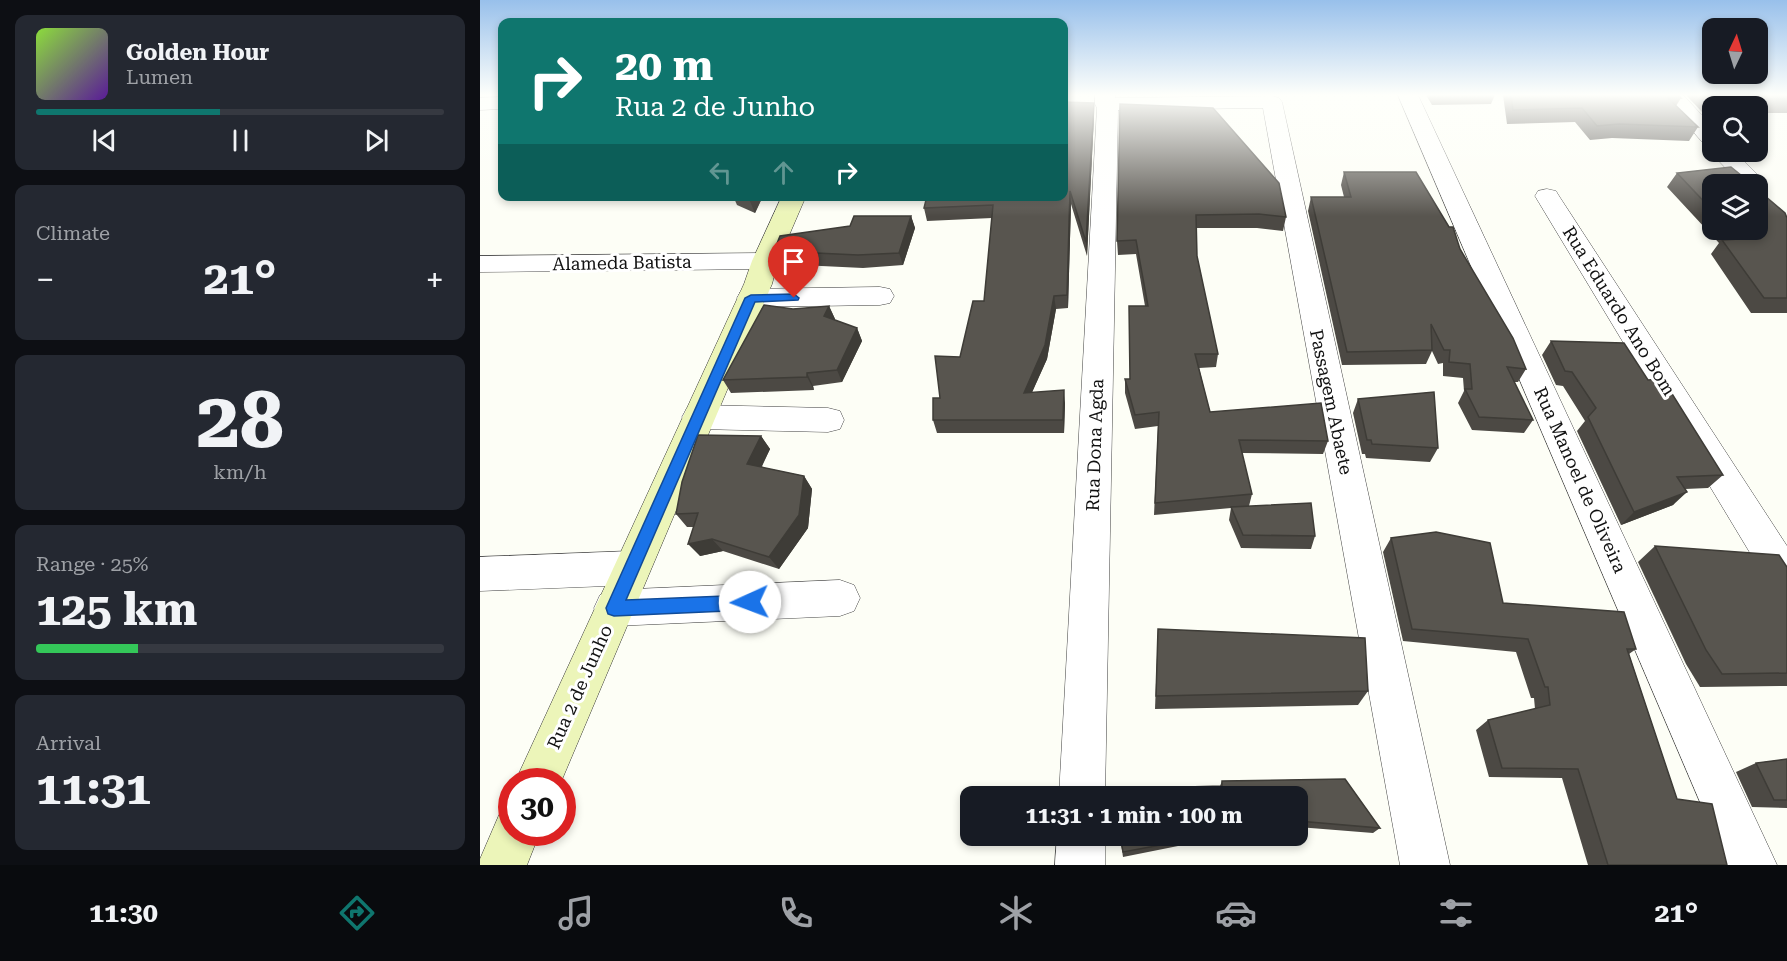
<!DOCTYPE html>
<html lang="en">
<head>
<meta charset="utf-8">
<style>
	:root { --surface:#171b24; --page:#242831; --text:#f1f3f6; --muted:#9ea1a6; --line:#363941; --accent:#0f766e }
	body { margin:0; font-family:"Roboto Serif",serif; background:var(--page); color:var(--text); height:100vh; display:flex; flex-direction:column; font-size:22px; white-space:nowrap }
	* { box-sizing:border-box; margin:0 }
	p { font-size:20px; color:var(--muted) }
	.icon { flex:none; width:33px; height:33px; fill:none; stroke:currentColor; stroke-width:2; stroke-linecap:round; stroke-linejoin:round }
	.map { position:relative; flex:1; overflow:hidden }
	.drawer { display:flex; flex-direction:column; gap:15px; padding:15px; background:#0d0f14; width:480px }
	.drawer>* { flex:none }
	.guide { position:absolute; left:18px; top:18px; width:570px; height:183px; border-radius:12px; box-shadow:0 3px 9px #0003; background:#0f766e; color:#fff; overflow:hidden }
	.needle { width:39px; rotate:4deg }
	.tools { position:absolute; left:1222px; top:18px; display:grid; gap:12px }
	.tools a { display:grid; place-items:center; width:66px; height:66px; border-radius:12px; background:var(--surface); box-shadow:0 3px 9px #0003; font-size:30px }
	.speed { position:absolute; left:18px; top:768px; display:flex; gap:12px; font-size:30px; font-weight:700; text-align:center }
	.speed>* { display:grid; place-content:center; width:78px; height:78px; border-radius:50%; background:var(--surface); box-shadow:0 3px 9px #0003; line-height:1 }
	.speed .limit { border:9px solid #d22; background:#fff; color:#111 }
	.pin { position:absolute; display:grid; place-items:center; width:51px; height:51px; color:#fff; margin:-62px -26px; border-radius:50% 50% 50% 0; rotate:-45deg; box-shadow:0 0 6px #0007 }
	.pin .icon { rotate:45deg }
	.me { position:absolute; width:66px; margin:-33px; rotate:268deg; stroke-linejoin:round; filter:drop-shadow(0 0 4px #0008) }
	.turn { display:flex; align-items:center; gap:21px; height:126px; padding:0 18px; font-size:27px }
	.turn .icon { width:78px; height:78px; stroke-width:2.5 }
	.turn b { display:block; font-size:42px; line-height:51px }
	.lanes { display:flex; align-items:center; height:57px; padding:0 18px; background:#0003; justify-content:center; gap:30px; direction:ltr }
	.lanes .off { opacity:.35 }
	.big { font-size:45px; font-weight:700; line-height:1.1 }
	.drawer .card { flex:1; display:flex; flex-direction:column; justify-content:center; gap:9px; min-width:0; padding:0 21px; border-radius:12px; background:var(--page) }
	.drawer .dial { align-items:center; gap:0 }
	.dial b { font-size:78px; line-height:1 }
	.song { display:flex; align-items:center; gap:18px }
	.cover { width:72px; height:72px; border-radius:9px; background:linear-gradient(135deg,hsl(90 70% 55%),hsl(270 70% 35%)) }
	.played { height:6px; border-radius:3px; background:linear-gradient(90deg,var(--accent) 45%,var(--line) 45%) }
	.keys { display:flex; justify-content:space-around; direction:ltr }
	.heat { display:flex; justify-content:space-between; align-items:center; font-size:33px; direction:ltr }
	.charge { height:9px; border-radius:4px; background:linear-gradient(90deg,#34c759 25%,var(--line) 0) }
	.trip { position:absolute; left:480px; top:786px; width:348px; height:60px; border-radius:12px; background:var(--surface); box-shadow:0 3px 9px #0003; font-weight:700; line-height:60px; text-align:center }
	.tab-bar { display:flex; height:96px; justify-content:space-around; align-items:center; background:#090b0e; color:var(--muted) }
	.tab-bar .icon { width:42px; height:42px }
	.tab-bar .current { color:var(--accent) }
	.tab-bar b { font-size:27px; color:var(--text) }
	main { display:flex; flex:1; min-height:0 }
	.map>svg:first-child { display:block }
</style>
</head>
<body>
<main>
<section class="drawer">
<div class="card">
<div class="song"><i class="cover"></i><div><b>Golden Hour</b><p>Lumen</p></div></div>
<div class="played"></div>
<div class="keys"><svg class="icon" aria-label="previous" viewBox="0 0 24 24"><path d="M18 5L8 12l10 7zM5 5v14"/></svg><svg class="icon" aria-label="pause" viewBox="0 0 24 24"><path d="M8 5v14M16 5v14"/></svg><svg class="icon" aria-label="next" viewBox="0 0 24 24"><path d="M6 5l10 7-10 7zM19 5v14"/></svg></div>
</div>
<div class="card"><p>Climate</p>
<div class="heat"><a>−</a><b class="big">21°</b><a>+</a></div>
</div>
<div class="card dial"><b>28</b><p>km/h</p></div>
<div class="card"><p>Range · 25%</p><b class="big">125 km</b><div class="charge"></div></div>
<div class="card"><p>Arrival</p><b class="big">11:31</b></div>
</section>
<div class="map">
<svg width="1307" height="865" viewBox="0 0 1307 865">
	<rect width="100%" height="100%" fill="#fdfef6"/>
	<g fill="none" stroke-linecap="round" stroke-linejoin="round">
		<g stroke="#444" stroke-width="1">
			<g id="street">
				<path d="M 615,95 L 635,95 L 635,98 L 792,96 L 799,98 L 802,102 L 970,865 L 920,865 L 783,108 L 638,110 L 625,796 L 579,796 L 617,108 L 615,104 Z"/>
				<path d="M 918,95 L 938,95 L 1297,865 L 1247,865 Z"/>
				<path d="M 1181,95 L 1203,95 L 1233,127 L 1233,147 L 1225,145 Z"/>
				<path d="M 22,97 L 22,109 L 0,110 L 0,98 Z"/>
				<path d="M 1233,150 L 1255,152 L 1282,179 L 1286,184 L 1282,189 L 1278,190 L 1278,184 L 1261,184 L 1235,157 Z"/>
				<path d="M 1067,189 L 1076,191 L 1079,196 L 1307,546 L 1307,596 L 1293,591 L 1055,196 L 1058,191 Z"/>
				<path d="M 285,253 L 294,255 L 298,261 L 294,267 L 285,269 L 0,272 L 0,256 Z"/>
				<path d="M 400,287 L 410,289 L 414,296 L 410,303 L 400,305 L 271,307 L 261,305 L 257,298 L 261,291 L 271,289 Z"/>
				<path d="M 218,405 L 348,408 L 360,411 L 364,420 L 360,429 L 348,432 L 218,429 L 207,426 L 202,417 L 207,408 Z"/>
				<path d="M 152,551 L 165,556 L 171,568 L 165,580 L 152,585 L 0,591 L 0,557 Z"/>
				<path d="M 360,580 L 374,585 L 380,598 L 374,611 L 360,616 L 134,626 L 120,621 L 114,608 L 120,595 L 134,590 Z"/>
				<path d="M 577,836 L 625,836 L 625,865 L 575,865 Z"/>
			</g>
		</g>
		<g stroke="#333" stroke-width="1">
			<g id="secondary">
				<path d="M 302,196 L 326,196 L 298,261 L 292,284 L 81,782 L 35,782 L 264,284 L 272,261 Z"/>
				<path d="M 32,810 L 32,832 L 60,832 L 47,865 L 0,865 L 0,859 L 19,815 Z"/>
			</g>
		</g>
		<use href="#street" fill="#fff" fill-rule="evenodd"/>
		<use href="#secondary" fill="#ecf5b9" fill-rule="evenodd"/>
	</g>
	<g fill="#4c4944">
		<path d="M 946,95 L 1015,95 L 1011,104 L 952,105 Z"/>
		<path d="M 1023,95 L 1198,95 L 1201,98 L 1196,106 L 1218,127 L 1209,141 L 1132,138 L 1110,140 L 1095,122 L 1027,124 Z"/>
		<path d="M 1206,95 L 1307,95 L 1307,113 L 1278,113 L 1278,106 L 1233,106 L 1233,112 L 1222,112 Z"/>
		<path d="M 614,103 L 614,116 L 607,256 L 591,204 L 588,308 L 576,309 L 567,359 L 552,392 L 585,403 L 584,433 L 457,433 L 453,420 L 460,398 L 480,357 L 504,301 L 512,218 L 447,221 L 444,208 L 584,196 Z"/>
		<path d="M 864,172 L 980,249 L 1046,369 L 1038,382 L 1034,382 L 1053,420 L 1044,433 L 992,430 L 978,403 L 984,391 L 983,378 L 963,376 L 963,363 L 958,364 L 952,351 L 946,364 L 862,365 L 828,211 L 831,197 L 864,197 L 861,185 Z"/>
		<path d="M 1197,173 L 1233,184 L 1233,230 L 1278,230 L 1307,218 L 1307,313 L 1271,313 L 1231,254 L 1239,243 L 1187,187 Z"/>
		<path d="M 799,183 L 806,217 L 803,231 L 777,228 L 716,228 L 717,256 L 738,354 L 736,367 L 719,368 L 730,412 L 848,441 L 843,454 L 762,453 L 772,494 L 769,506 L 835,536 L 831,549 L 761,548 L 749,520 L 751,508 L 674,515 L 678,426 L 655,429 L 645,393 L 645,379 L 650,379 L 665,306 L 656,254 L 638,255 L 637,241 Z"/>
		<path d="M 253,196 L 283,196 L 275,213 L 257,205 Z"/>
		<path d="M 431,216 L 435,228 L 423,265 L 383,268 L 300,264 L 294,251 L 370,226 Z"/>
		<path d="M 349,306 L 355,319 L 354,320 L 377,328 L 382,341 L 362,382 L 333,386 L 334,390 L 251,393 L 243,380 L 313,309 Z"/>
		<path d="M 1071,341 L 1168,380 L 1243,475 L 1228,488 L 1205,489 L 1193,505 L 1141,525 L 1097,431 L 1105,421 L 1083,386 L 1076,385 L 1062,355 Z"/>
		<path d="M 878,399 L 958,448 L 950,462 L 886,458 L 885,454 L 882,454 L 873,413 Z"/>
		<path d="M 281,436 L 290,449 L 281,467 L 324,476 L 332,489 L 328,528 L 299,569 L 243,551 L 220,556 L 214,527 L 207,527 L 196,514 Z"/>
		<path d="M 911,538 L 1023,603 L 1156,649 L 1149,654 L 1197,799 L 1247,865 L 1108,865 L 1082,778 L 1009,777 L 996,730 L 1008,720 L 1055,709 L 1054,698 L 1051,698 L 1036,652 L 923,641 L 903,552 Z"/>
		<path d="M 1175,546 L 1307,567 L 1307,686 L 1220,687 L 1206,664 L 1158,562 Z"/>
		<path d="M 678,629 L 888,691 L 878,705 L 675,709 Z"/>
		<path d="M 1307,759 L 1307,808 L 1272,807 L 1256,772 L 1276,763 Z"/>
		<path d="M 865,779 L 900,828 L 893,833 L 818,827 L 818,796 L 633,796 L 633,789 L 740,786 L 742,781 Z"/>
		<path d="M 640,836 L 730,836 L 728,840 L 643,857 Z"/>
	</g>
	<g fill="#3e3c37">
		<path d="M 614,103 L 614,116 L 607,256 L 606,242 Z"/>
		<path d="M 590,191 L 591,204 L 588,308 L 587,295 Z"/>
		<path d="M 270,196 L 283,196 L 275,213 L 269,199 Z"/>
		<path d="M 431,216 L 435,228 L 423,265 L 419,253 Z"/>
		<path d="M 574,296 L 576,309 L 567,359 L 546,406 L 544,393 Z"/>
		<path d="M 349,306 L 355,319 L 350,329 L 344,316 Z"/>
		<path d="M 377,328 L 382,341 L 362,382 L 357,370 Z"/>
		<path d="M 327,373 L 333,386 L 334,390 L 327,377 Z"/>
		<path d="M 584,390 L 585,403 L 584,433 L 583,420 Z"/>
		<path d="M 281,436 L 290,449 L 277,477 L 267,464 Z"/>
		<path d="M 324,476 L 332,489 L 328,528 L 299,569 L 289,557 Z"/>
		<path d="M 1207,492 L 1193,505 L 1141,525 L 1154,512 Z"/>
		<path d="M 232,539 L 243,551 L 220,556 L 208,544 Z"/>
	</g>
	<g fill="#58554f" stroke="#3e3c37" stroke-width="1.5">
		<path d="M 1031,95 L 1198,95 L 1201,98 L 1188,98 L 1218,127 L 1139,124 L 1117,126 L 1102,108 L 1033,110 Z"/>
		<path d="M 1228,95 L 1307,95 L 1307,99 L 1231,98 Z"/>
		<path d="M 584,102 L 614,103 L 606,242 L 590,191 L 587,295 L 574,296 L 565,345 L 544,393 L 584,390 L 583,420 L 453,420 L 453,398 L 460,398 L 455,356 L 480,357 L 493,301 L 504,301 L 513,205 L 444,208 L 447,196 L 584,196 Z"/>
		<path d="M 640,104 L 733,108 L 799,183 L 806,217 L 779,214 L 716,215 L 717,256 L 738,354 L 715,354 L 730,412 L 841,403 L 848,441 L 759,440 L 772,494 L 675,503 L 679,412 L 655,415 L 645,379 L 650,379 L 649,306 L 668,306 L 656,240 L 637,241 Z"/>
		<path d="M 1251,167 L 1272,184 L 1233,184 L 1233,211 L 1197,173 Z"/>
		<path d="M 864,172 L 936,172 L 969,227 L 973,227 L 980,249 L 1033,338 L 1046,369 L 1027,367 L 1053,420 L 999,417 L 985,389 L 992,389 L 990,364 L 969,362 L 970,350 L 964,350 L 951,324 L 952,350 L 867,352 L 831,197 L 871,197 Z"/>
		<path d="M 1278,190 L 1305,213 L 1307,218 L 1307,298 L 1284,298 L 1242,240 L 1259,239 L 1251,230 L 1278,230 Z"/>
		<path d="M 262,196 L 270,196 L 269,199 Z"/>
		<path d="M 374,216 L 431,216 L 419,253 L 378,255 L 294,251 L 300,236 L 370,226 Z"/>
		<path d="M 284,305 L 313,309 L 349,306 L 344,316 L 377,328 L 357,370 L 327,373 L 327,377 L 243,380 Z"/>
		<path d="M 1071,341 L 1144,343 L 1168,380 L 1182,379 L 1184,381 L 1243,475 L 1197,477 L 1207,492 L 1154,512 L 1108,417 L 1116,408 L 1092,372 L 1085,371 Z"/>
		<path d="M 954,392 L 958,448 L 892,444 L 891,440 L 887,440 L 878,399 Z"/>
		<path d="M 218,435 L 281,436 L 267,464 L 324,476 L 319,515 L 289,557 L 232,539 L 208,544 L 218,513 L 196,514 L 202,482 Z"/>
		<path d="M 831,503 L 835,536 L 763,535 L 751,507 Z"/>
		<path d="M 956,532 L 1010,543 L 1023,603 L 1144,612 L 1156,649 L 1147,649 L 1197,799 L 1232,804 L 1247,865 L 1128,865 L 1098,769 L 1022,768 L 1008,720 L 1070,705 L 1068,687 L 1065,687 L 1048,639 L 932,629 L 911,538 Z"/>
		<path d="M 1175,546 L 1299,555 L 1307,567 L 1307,673 L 1242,674 L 1226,650 Z"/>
		<path d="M 678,629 L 885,638 L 888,691 L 676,696 Z"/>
		<path d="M 1307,759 L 1307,800 L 1294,800 L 1276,763 Z"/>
		<path d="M 865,779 L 900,828 L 818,821 L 818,796 L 634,796 L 633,789 L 742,786 L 742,781 Z"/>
		<path d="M 640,836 L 730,836 L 643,852 Z"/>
	</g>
	<linearGradient id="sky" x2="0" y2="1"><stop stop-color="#98c0eb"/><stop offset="0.44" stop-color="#fefffb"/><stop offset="1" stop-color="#fefffb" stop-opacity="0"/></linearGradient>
	<rect width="1307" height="216" fill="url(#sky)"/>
	<path fill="#1a73e8" stroke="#114b97" stroke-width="1.5" d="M 314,294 L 319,298 L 318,300 L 275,302 L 146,600 L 270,595 L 276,597 L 278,602 L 276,608 L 270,610 L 134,616 L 128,614 L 126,608 L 265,298 L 271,295 Z"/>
	<g text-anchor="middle" stroke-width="6" stroke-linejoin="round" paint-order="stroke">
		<g font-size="18" fill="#111" stroke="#fff">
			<text transform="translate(142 263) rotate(-1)" y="6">Alameda Batista</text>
			<text transform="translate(1139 311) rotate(58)" y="6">Rua Eduardo Ano Bom</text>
			<text transform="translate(851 402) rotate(78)" y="6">Passagem Abaete</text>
			<text transform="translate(615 445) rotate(-88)" y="6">Rua Dona Agda</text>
			<text transform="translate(1100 480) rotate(66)" y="6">Rua Manoel de Oliveira</text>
			<text transform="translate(100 687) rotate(-66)" y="6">Rua 2 de Junho</text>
		</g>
	</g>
</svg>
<div class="tools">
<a><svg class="needle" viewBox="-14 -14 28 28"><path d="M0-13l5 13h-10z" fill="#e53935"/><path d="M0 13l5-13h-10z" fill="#9ea1a6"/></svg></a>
<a><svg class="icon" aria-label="search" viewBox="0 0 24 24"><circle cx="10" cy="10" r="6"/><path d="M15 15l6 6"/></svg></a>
<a><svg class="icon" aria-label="layers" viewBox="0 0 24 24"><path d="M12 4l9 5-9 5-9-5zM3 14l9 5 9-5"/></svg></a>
</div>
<div class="speed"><div class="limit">30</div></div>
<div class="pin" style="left:314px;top:298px;background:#d93025"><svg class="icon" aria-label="arrive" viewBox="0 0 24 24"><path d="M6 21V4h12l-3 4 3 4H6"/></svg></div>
<svg class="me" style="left:270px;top:602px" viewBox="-20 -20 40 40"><circle r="19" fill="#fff"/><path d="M0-13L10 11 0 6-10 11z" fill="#1a73e8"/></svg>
<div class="trip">11:31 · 1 min · 100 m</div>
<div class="guide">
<div class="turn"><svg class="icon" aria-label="right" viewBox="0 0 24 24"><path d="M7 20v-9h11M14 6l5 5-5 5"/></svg><div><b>20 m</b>Rua 2 de Junho</div></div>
<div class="lanes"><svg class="icon off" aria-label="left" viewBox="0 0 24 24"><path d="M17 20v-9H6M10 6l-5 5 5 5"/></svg><svg class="icon off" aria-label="ahead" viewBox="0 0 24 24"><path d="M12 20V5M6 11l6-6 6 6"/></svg><svg class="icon" aria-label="right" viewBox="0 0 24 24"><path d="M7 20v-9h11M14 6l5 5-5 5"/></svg></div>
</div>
</div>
</main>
<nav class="tab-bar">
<b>11:30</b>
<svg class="icon current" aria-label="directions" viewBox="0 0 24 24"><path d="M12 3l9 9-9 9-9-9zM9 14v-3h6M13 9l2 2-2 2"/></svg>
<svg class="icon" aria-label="music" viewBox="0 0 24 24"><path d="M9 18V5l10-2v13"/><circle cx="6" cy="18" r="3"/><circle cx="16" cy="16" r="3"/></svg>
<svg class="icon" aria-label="phone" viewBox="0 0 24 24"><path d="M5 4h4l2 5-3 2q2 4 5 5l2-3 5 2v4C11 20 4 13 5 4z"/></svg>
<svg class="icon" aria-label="climate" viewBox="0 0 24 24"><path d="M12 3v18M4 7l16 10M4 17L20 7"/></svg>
<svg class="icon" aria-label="car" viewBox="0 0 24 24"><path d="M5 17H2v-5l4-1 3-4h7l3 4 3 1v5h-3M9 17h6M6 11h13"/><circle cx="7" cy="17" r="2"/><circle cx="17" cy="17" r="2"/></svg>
<svg class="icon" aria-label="filters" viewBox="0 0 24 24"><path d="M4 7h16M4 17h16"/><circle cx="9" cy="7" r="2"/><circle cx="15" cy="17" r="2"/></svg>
<b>21°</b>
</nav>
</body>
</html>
